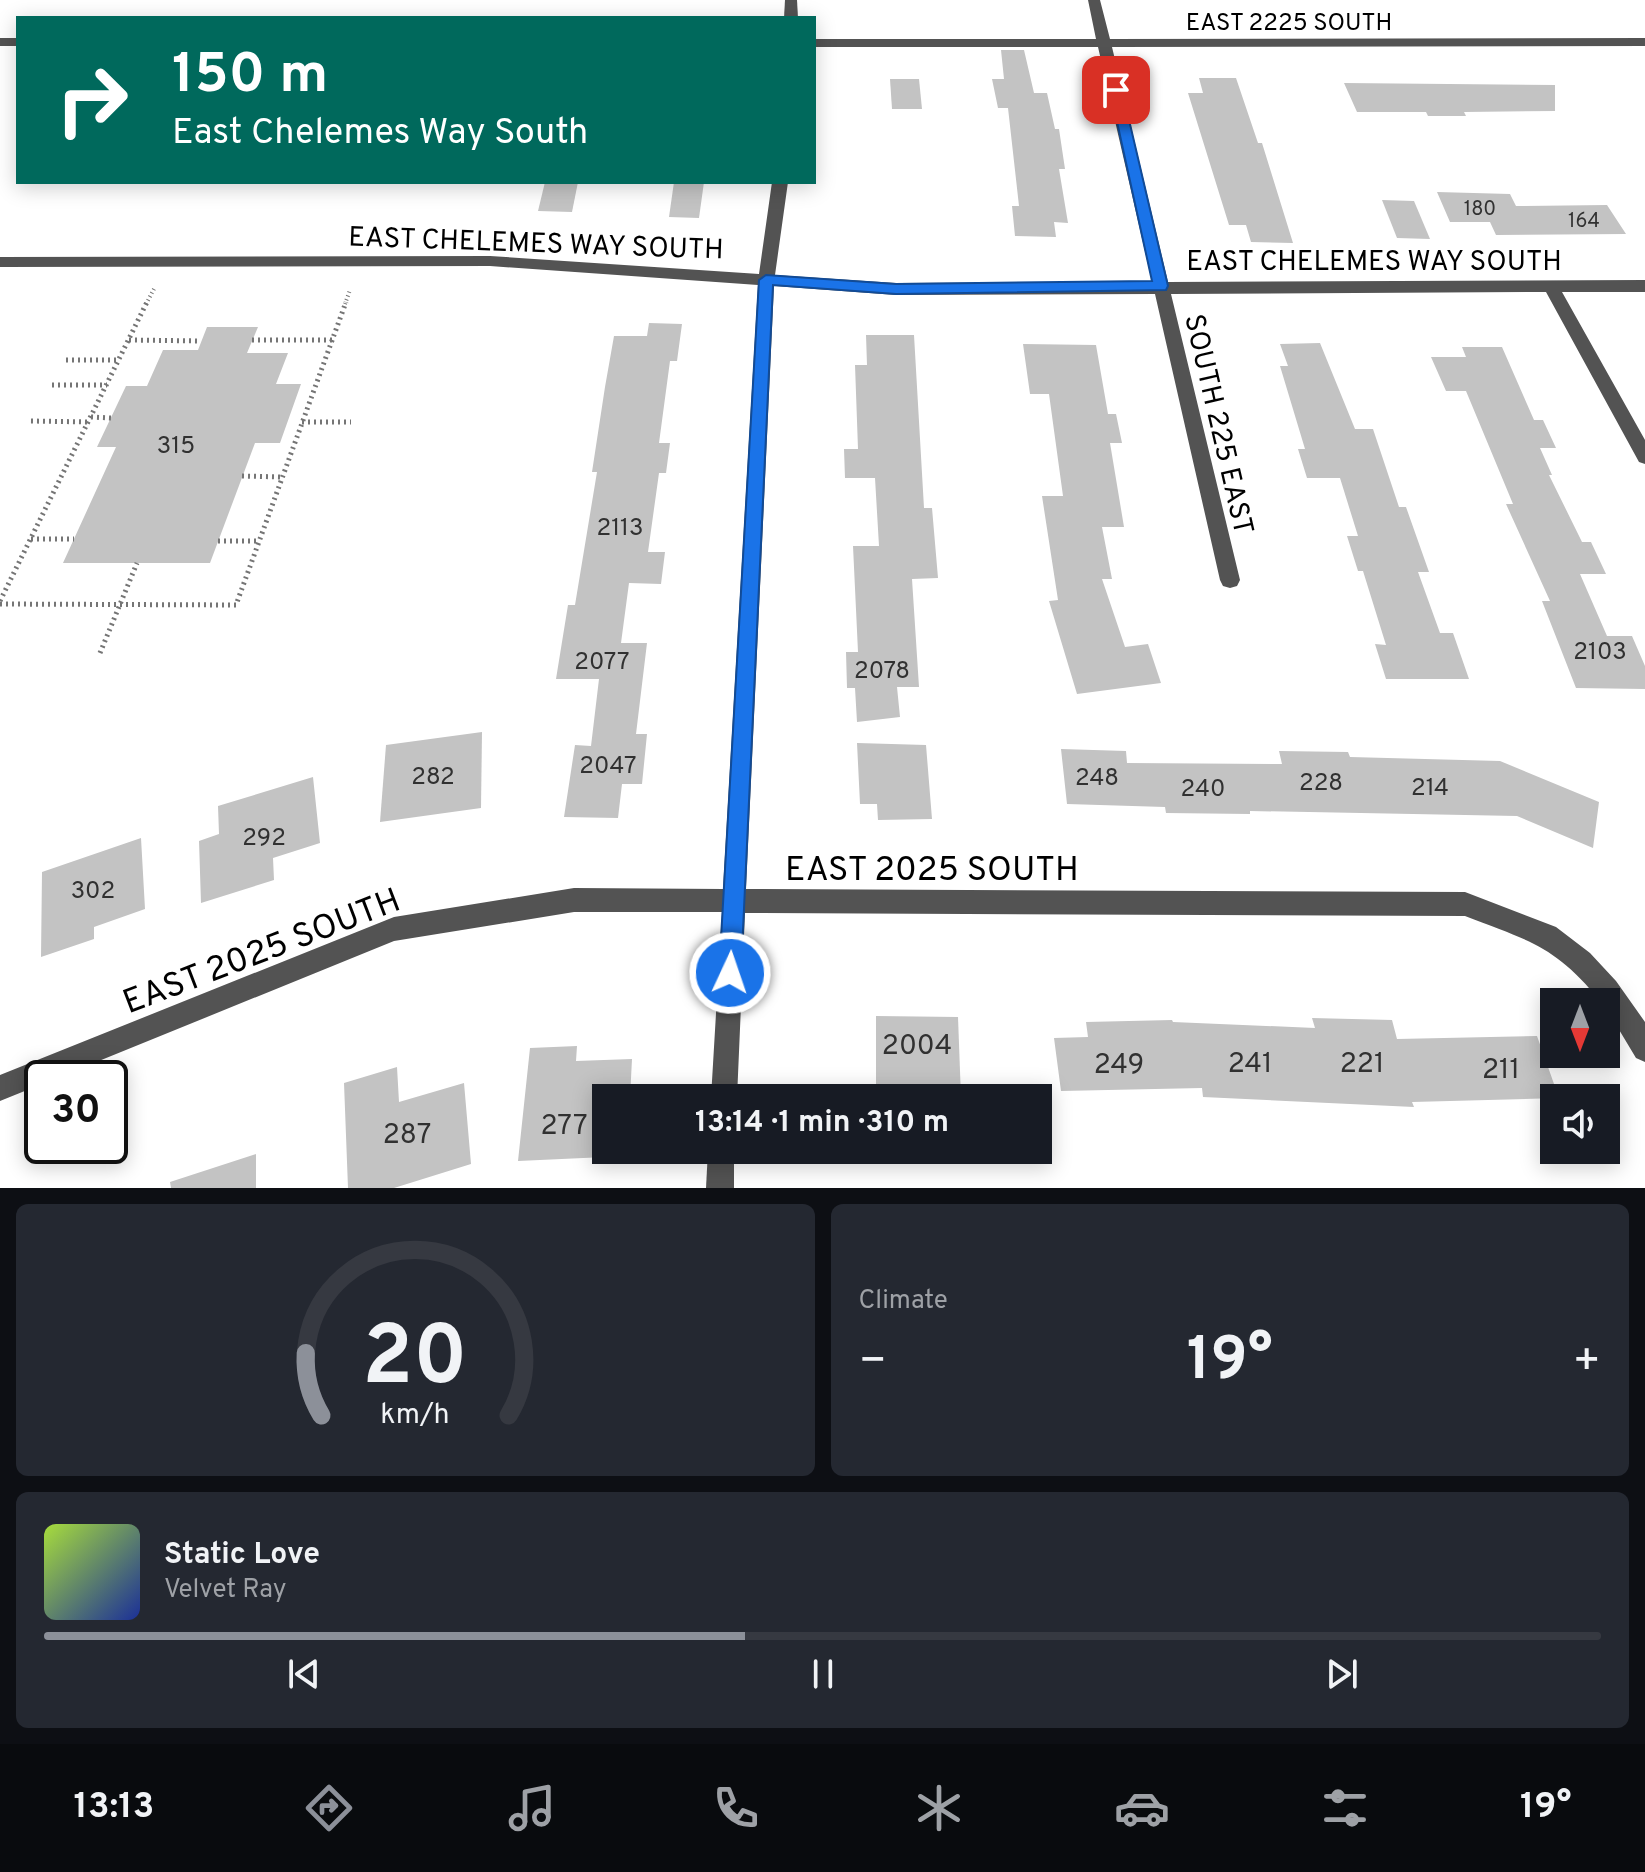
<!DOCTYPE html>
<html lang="en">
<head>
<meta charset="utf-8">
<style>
	:root { --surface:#171b24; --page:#242831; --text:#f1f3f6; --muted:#9ea1a6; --line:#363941; --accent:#8c9099 }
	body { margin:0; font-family:Overpass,sans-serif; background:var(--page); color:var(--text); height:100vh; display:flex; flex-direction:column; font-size:30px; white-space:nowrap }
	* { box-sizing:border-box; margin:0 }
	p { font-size:26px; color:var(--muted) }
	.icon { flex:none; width:44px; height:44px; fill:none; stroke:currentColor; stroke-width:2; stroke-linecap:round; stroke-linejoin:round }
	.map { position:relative; height:1188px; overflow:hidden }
	.panel { display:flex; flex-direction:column; gap:16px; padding:16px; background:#0d0f14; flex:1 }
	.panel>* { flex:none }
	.top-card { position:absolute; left:16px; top:16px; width:800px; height:168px; border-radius:0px; box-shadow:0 4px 20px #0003; background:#00695c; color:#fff; overflow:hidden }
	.needle { width:52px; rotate:180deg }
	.controls { position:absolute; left:1540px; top:988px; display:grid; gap:16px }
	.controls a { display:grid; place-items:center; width:80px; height:80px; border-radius:0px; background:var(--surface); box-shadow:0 4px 20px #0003; font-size:40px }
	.speed { position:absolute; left:24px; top:1060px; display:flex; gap:16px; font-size:40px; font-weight:700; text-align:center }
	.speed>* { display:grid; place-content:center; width:104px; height:104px; border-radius:50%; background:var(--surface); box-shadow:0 4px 20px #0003; line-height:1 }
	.speed .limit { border:4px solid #111; border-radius:12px; background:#fff; color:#111 }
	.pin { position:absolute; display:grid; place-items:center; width:68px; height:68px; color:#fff; margin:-34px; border-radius:16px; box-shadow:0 4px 12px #0006 }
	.me { position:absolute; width:88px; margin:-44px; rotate:3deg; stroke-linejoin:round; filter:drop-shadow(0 0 6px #0008) }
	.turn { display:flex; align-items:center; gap:28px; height:168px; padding:0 24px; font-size:36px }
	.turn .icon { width:104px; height:104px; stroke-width:2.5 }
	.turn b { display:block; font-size:56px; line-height:68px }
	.big { font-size:60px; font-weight:700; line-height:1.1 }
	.panel .widget { flex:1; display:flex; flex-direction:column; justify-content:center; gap:12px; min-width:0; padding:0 28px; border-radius:12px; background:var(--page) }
	.panel .dial { align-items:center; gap:0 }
	.dial svg { height:208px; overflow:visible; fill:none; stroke:var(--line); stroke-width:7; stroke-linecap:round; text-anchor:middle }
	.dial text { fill:var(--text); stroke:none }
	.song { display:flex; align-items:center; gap:24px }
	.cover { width:96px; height:96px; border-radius:12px; background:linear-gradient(135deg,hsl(80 70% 55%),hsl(230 70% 35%)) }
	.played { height:8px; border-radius:4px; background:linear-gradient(90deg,var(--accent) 45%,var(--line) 45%) }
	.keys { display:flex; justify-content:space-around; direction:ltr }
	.heat { display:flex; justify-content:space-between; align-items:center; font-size:44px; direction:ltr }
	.panel .tiles { flex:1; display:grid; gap:16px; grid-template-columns:1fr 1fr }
	.widget:last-child { grid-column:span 2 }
	.trip { position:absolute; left:592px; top:1084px; width:460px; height:80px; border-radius:0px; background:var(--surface); box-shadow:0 4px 20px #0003; font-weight:700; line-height:80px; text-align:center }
	.tabs { display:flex; height:128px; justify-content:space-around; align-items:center; background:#090b0e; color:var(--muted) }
	.tabs .icon { width:56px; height:56px }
	.tabs .selected { color:var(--accent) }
	.tabs b { font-size:36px; color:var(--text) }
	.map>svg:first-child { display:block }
</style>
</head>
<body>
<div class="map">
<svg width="1645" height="1188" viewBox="0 0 1645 1188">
	<rect width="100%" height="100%" fill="#fff"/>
	<g fill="#c3c3c3">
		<path d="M 1001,50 L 1024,50 L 1034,93 L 1047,93 L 1055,129 L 1059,129 L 1065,169 L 1059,169 L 1068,223 L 1054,222 L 1056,237 L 1015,236 L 1012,206 L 1019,206 L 1008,108 L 998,108 L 992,79 L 1004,79 Z"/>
		<path d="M 1199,78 L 1236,78 L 1258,143 L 1262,143 L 1293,243 L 1251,242 L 1246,225 L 1229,225 L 1188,93 L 1203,93 Z"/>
		<path d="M 890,79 L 919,79 L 922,109 L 892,109 Z"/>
		<path d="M 1344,83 L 1555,85 L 1555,111 L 1464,112 L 1466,116 L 1428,116 L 1426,112 L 1357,112 Z"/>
		<path d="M 545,182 L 578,182 L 572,212 L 538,211 Z"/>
		<path d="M 674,182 L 704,182 L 699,218 L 669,217 Z"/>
		<path d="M 1437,192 L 1510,194 L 1516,206 L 1607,205 L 1626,234 L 1496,235 L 1490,222 L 1450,222 Z"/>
		<path d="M 1382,200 L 1414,201 L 1430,239 L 1397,238 Z"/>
		<path d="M 649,323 L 682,324 L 677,361 L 670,361 L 659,443 L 670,443 L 666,473 L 659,473 L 648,552 L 665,552 L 661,584 L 629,583 L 621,643 L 647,643 L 636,734 L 647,734 L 642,784 L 622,784 L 618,818 L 564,817 L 575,745 L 591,746 L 599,679 L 556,679 L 568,605 L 575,605 L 597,472 L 592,472 L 605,387 L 614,336 L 647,336 Z"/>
		<path d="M 207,327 L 258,327 L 247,353 L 288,353 L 276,384 L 301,384 L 280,443 L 255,443 L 210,563 L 63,563 L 116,447 L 97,447 L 126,386 L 147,386 L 163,350 L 198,350 Z"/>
		<path d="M 866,335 L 914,335 L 924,508 L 932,508 L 938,578 L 912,579 L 919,687 L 897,687 L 900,717 L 857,722 L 855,688 L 847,688 L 846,652 L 858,652 L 853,546 L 879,546 L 875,478 L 845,478 L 844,449 L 858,449 L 855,365 L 867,365 Z"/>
		<path d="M 1320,343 L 1355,429 L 1373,429 L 1399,507 L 1406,507 L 1429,572 L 1418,572 L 1440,633 L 1453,633 L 1469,679 L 1386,679 L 1375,644 L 1386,645 L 1363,571 L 1358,571 L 1347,536 L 1358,536 L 1340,478 L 1307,478 L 1298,449 L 1305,449 L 1280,366 L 1288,366 L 1280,344 Z"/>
		<path d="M 1023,344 L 1096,345 L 1108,414 L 1116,414 L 1122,443 L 1110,443 L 1124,527 L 1102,527 L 1112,579 L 1102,579 L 1125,647 L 1148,644 L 1161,683 L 1077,694 L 1049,601 L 1058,600 L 1042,496 L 1063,496 L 1049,394 L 1030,394 Z"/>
		<path d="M 1462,347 L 1502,347 L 1534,420 L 1543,420 L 1556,448 L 1540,448 L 1552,475 L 1549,475 L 1582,542 L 1591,542 L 1606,574 L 1580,574 L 1607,636 L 1632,636 L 1645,666 L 1645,689 L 1576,688 L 1542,601 L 1550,601 L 1506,504 L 1513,504 L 1466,391 L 1446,391 L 1431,357 L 1466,357 Z"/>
		<path d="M 482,732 L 481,808 L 380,822 L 386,745 Z"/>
		<path d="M 857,743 L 926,745 L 932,819 L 878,820 L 877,804 L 860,804 Z"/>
		<path d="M 1061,749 L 1126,751 L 1127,763 L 1282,764 L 1279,751 L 1348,752 L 1350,757 L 1500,761 L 1599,802 L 1593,848 L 1517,816 L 1250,811 L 1250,814 L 1166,813 L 1165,807 L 1067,804 Z"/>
		<path d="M 313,777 L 320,843 L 273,858 L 274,880 L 201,903 L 199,841 L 219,834 L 218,806 Z"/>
		<path d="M 141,838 L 145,909 L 94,927 L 94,939 L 41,957 L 42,872 Z"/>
		<path d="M 876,1016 L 958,1017 L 961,1098 L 876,1098 Z"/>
		<path d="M 1312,1018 L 1392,1020 L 1397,1039 L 1537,1036 L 1559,1098 L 1412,1102 L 1414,1107 L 1203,1097 L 1202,1088 L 1061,1091 L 1054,1038 L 1088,1037 L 1086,1022 L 1172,1020 L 1173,1022 L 1315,1028 Z"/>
		<path d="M 577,1046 L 576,1061 L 632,1059 L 630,1098 L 606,1098 L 606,1150 L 628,1150 L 627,1156 L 518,1161 L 530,1048 Z"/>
		<path d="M 397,1067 L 399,1102 L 464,1083 L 471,1164 L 394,1188 L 348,1188 L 344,1083 Z"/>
		<path d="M 256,1154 L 256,1188 L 171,1188 L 170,1182 Z"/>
	</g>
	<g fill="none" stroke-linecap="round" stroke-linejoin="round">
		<g stroke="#757575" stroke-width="4" stroke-dasharray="1 3" stroke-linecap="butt">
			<path d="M 146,304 L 154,289"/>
			<path d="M 345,304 L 350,290"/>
		</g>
		<g stroke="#757575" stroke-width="5" stroke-dasharray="2 4" stroke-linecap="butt">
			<path d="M 129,340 L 201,341"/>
			<path d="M 252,340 L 332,340"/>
			<path d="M 66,360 L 119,360"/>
			<path d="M 52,385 L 107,385"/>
			<path d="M 91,417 L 111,418"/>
			<path d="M 31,421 L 89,422"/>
			<path d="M 302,422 L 351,422"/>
			<path d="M 242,476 L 282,477"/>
			<path d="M 31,539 L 74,539"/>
			<path d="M 218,541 L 259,541"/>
			<path d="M 0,601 L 147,302"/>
			<path d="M 0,604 L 236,605 L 346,302"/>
			<path d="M 100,653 L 137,563"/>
		</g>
		<g fill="#535353" fill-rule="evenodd">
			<path d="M 785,0 L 797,0 L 798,18 L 784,18 Z"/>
			<path d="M 1088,0 L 1100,0 L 1110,39 L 1645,38 L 1645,46 L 1112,47 L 1168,282 L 1645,280 L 1645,292 L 1562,292 L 1645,440 L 1645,464 L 1639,462 L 1546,292 L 1171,294 L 1240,580 L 1237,586 L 1230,588 L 1223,586 L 1220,580 L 1155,294 L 896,295 L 774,286 L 746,889 L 1465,892 L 1556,927 L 1590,953 L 1616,981 L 1645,1022 L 1645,1062 L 1636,1058 L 1606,1008 L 1606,1002 L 1601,1002 C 1555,945 1529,941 1465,916 L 745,913 L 737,1098 L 711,1098 L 722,912 L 574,912 L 394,941 L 57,1078 L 42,1078 L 42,1084 L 0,1101 L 0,1075 L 394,917 L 574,888 L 723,889 L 758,285 L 490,266 L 0,267 L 0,257 L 490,256 L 759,274 L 772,182 L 788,182 L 775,275 L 896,283 L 1152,282 L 1098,47 L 814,47 L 814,39 L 1096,39 Z"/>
			<rect x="0" y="38" width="18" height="8"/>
			<path d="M 708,1150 L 734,1150 L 734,1188 L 706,1188 Z"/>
		</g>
	</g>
	<path fill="#1a73e8" stroke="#114b97" stroke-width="2" d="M 1116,86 L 1122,90 L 1168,286 L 1166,290 L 896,294 L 773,285 L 741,973 L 738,981 L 730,985 L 722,981 L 719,973 L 759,280 L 766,275 L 896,284 L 1152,281 L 1110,90 Z"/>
	<g text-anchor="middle" stroke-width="6" stroke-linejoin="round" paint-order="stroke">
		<g font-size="20" fill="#313131">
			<text x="1480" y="215">180</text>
			<text x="1584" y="227">164</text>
		</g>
		<g font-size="24" fill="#000" stroke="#fff">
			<text x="1289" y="30">EAST 2225 SOUTH</text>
		</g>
		<g font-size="24" fill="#313131">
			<text x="176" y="453">315</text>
			<text x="620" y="535">2113</text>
			<text x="1600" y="659">2103</text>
			<text x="602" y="669">2077</text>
			<text x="882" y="678">2078</text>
			<text x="608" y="773">2047</text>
			<text x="433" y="784">282</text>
			<text x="1097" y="785">248</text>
			<text x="1321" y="790">228</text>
			<text x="1430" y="795">214</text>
			<text x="1203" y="796">240</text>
			<text x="264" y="845">292</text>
			<text x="93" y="898">302</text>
		</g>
		<g font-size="28" fill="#000" stroke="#fff">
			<text transform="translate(536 242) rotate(2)" y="10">EAST CHELEMES WAY SOUTH</text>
			<text x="1374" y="270">EAST CHELEMES WAY SOUTH</text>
			<text transform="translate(1220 424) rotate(77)" y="10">SOUTH 225 EAST</text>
		</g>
		<g font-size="28" fill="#313131">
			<text x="917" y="1054">2004</text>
			<text x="1250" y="1072">241</text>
			<text x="1362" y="1072">221</text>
			<text x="1119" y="1073">249</text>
			<text x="1501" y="1078">211</text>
			<text x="564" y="1134">277</text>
			<text x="407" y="1143">287</text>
		</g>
		<g font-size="34" fill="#000" stroke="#fff">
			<text x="932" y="880">EAST 2025 SOUTH</text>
			<text transform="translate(261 950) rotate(-21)" y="12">EAST 2025 SOUTH</text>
		</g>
	</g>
</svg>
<div class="controls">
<a><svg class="needle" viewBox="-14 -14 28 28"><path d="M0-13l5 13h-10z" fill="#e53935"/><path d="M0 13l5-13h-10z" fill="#9ea1a6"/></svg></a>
<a><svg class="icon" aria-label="sound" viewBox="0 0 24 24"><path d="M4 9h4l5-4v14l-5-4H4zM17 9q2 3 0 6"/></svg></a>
</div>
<div class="speed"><div class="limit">30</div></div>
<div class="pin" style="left:1116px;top:90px;background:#d93025"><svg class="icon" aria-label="arrive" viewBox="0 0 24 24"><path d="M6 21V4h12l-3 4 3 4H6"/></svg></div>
<svg class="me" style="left:730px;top:973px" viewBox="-20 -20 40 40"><circle r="17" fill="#1a73e8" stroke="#fff" stroke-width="3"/><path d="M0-11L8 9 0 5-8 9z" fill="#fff"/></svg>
<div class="trip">13:14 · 1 min · 310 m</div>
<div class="top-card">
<div class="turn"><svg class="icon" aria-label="right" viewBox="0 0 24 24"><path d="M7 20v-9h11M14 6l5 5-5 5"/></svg><div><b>150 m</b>East Chelemes Way South</div></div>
</div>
</div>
<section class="panel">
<div class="tiles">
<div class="widget dial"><svg viewBox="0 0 100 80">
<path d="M14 69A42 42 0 1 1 86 69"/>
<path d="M14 69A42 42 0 0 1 8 45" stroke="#8c9099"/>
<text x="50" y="56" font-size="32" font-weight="700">20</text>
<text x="50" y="72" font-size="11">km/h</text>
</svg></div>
<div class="widget"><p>Climate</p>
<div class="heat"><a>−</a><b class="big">19°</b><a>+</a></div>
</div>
<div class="widget">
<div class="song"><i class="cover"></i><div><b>Static Love</b><p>Velvet Ray</p></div></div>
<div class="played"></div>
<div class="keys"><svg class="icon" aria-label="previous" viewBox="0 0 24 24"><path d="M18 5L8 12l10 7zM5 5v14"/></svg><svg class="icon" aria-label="pause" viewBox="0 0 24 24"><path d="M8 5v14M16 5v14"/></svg><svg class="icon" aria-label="next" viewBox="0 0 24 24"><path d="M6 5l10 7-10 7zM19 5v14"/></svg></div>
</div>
</div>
</section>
<nav class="tabs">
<b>13:13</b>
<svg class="icon selected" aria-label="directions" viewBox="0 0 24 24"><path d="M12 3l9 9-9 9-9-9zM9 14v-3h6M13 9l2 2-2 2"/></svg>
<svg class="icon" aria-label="music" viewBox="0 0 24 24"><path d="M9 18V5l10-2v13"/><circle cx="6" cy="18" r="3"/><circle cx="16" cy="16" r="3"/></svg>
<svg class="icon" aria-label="phone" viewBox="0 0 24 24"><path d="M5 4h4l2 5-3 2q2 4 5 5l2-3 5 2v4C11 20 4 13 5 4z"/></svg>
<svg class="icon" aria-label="climate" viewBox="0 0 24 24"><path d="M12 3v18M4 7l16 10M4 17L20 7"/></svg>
<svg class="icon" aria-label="car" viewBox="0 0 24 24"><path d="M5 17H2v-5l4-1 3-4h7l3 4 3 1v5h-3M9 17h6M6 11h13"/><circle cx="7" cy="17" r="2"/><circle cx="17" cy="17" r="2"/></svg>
<svg class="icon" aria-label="filters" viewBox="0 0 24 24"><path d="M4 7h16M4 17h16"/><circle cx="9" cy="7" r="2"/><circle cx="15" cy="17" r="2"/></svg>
<b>19°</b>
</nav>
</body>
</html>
